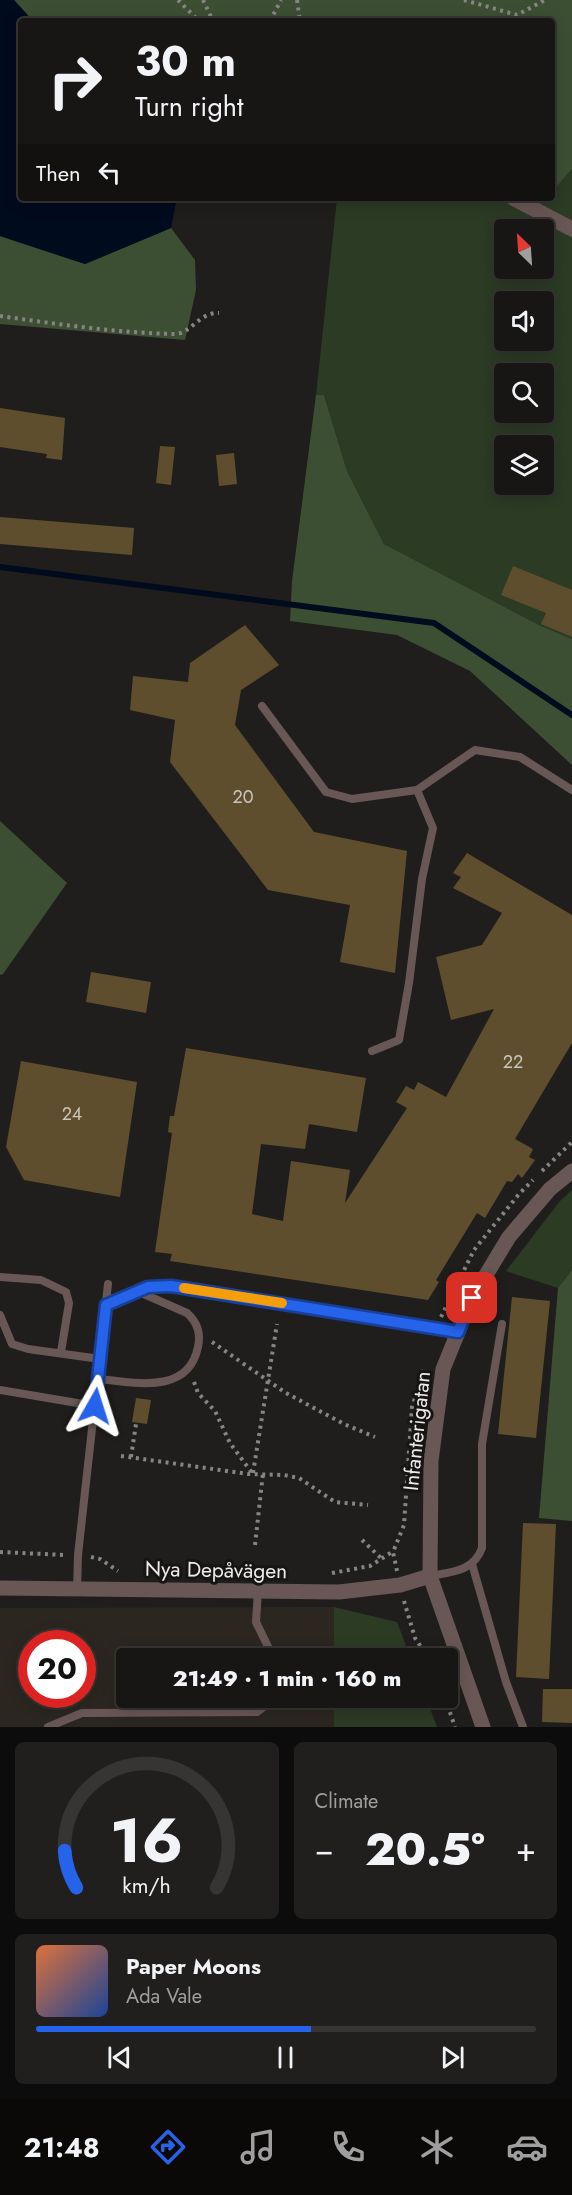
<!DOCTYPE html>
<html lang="en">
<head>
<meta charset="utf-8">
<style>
	:root { --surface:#181615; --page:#211f1e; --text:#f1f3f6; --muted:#9f9fa0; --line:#363534; --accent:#2563eb }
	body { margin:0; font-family:Jost,sans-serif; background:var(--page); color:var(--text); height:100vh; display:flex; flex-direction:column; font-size:22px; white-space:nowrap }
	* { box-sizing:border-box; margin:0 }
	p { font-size:20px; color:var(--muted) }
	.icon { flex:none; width:33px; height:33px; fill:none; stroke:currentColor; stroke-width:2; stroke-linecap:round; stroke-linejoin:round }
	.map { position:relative; height:1727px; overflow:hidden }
	.panel { display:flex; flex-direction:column; gap:15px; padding:15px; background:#0d0c0c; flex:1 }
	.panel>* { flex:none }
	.guide { position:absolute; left:18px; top:18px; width:537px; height:183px; border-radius:6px; box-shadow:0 3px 15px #0003,0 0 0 2px var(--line); background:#181615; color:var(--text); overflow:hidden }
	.needle { width:39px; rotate:335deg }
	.fabs { position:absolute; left:494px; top:219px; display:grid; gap:12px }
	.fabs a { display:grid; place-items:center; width:60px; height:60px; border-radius:6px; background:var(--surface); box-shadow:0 3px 15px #0003,0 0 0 2px var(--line); font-size:30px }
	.speed { position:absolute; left:18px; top:1630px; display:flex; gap:12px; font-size:30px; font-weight:700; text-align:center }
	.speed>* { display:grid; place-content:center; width:78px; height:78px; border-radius:50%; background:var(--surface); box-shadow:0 3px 15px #0003,0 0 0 2px var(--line); line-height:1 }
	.speed .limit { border:9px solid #d22; background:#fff; color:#111 }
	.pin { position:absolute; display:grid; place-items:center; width:51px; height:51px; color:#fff; margin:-26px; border-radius:12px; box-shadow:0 3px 9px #0006 }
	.me { position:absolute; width:66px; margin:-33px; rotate:6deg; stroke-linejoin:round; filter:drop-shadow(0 0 4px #0008) }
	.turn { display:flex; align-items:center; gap:21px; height:126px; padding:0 18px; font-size:27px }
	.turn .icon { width:78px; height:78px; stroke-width:2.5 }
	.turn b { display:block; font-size:42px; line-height:51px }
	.then { display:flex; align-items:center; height:57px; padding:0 18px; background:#0003; gap:12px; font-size:22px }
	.big { font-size:45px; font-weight:800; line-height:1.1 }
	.panel .tile { flex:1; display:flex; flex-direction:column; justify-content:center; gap:9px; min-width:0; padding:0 21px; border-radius:9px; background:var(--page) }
	.panel .dial { align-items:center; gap:0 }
	.dial svg { height:156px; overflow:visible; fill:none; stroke:var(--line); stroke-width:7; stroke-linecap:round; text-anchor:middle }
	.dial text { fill:var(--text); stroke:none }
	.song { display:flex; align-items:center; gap:18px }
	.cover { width:72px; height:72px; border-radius:9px; background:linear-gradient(135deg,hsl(20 70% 55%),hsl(220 70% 35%)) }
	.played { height:6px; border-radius:3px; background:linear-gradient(90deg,var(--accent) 55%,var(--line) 55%) }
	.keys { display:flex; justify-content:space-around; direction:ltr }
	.heat { display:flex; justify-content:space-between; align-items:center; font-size:33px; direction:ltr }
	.panel .tiles { flex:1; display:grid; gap:15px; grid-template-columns:1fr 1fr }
	.tile:last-child { grid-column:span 2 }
	.trip { position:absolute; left:116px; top:1648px; width:342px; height:60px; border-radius:6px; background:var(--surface); box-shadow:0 3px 15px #0003,0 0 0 2px var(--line); font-weight:800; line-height:60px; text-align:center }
	.tab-bar { display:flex; height:96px; justify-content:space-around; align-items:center; background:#0a0908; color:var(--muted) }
	.tab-bar .icon { width:42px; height:42px }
	.tab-bar .current { color:var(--accent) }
	.tab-bar b { font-size:27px; color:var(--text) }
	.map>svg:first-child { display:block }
</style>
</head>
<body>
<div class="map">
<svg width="572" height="1727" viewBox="0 0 572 1727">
	<rect width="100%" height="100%" fill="#201e1c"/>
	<path fill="#2b2720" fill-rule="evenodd" d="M 334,1607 L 334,1659 L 126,1659 L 126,1698 L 334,1698 L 334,1727 L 0,1727 L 0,1608 ZM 32,1644 L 82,1644 L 82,1695 L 32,1695 Z"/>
	<g fill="#2b3b24" fill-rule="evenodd">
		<path d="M 572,169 L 572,639 L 539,625 L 384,544 L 347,471 L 324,395 L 316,395 L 337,198 L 552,198 L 552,192 ZM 504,230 L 543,230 L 543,268 L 504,268 ZM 504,302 L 543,302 L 543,340 L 504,340 ZM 504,374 L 543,374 L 543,412 L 504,412 ZM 504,446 L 543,446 L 543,484 L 504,484 Z"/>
		<path d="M 572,1190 L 572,1270 L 558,1288 L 506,1271 L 560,1201 Z"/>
		<path d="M 334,1607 L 397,1622 L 411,1659 L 334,1659 Z"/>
		<path d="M 334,1698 L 426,1698 L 437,1727 L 334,1727 Z"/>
	</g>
	<g fill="#3c4f33">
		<path d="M 14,0 L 572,0 L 572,169 L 552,192 L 552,21 L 33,21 Z"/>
		<path d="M 171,228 L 195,260 L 196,290 L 185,340 L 0,324 L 0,236 L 85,264 Z"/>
		<path d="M 316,395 L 324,395 L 347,471 L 384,544 L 539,625 L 572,639 L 572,765 L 470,671 L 397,635 L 290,621 L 292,581 Z"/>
		<path d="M 0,821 L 67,883 L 3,974 L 0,975 Z"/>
		<path d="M 572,1270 L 572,1521 L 539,1518 L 558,1288 Z"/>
	</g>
	<path fill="#000b1e" d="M 0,0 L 14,0 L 33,21 L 21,21 L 21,198 L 177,198 L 171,228 L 85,264 L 0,236 Z"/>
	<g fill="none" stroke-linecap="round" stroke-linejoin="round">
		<path stroke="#000b1e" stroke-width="6" d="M 0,567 L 434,623 L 572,715"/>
	</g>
	<g fill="#5e4e2e">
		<path d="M 0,408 L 65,418 L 62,460 L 46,458 L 47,454 L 0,447 Z"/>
		<path d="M 160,446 L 175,447 L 171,485 L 156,483 Z"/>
		<path d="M 234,453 L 237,484 L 219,486 L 216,455 Z"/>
		<path d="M 0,517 L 134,528 L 132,555 L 0,544 Z"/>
		<path d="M 513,566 L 572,590 L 572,637 L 541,624 L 546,613 L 501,595 Z"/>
		<path d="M 245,625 L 279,665 L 241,690 L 235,725 L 314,832 L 407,851 L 395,973 L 340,962 L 350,905 L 268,890 L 170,762 L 175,720 L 130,710 L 133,676 L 188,682 L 190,663 Z"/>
		<path d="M 467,853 L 572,915 L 572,1043 L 515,1139 L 533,1149 L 529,1157 L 535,1160 L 522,1178 L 518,1174 L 512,1182 L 507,1181 L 485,1218 L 477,1213 L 436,1280 L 439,1282 L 428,1300 L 170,1261 L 172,1254 L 155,1252 L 172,1133 L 168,1132 L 170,1116 L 174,1116 L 186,1048 L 366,1078 L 357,1132 L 309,1124 L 305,1149 L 261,1144 L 252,1214 L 283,1221 L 291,1161 L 350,1170 L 345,1203 L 407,1108 L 396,1102 L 406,1086 L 414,1090 L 418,1082 L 446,1097 L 494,1009 L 451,1020 L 436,957 L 482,945 L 502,913 L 453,888 L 461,877 L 453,873 Z"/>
		<path d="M 91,972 L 151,982 L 146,1013 L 86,1002 Z"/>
		<path d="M 21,1061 L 137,1082 L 120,1197 L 24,1180 L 6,1147 Z"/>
		<path d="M 512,1297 L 550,1301 L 536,1438 L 498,1434 Z"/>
		<path d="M 136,1398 L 151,1400 L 147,1424 L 132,1422 Z"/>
		<path d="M 523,1523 L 556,1524 L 549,1679 L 516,1677 Z"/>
		<path d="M 543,1689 L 572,1689 L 572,1723 L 542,1722 Z"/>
	</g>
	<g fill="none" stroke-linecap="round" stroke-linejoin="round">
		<g stroke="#878584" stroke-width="4" stroke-dasharray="3 4.5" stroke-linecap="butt">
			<path d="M 178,0 L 199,21"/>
			<path d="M 203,0 L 213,21"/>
			<path d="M 297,0 L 300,21"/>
			<path d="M 464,0 L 517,15 L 545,0"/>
			<path d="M 270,21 L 281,0"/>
			<path d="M 0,316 C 57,324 117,333 175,334 C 191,334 199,312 219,313"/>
			<path d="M 542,1171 L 572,1142"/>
			<path d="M 441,1317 L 474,1250 L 519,1194 L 533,1180"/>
			<path d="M 212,1342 L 286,1393 L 344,1424 L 375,1437"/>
			<path d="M 194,1382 L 198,1393 L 215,1411 L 230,1443 L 252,1473"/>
			<path d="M 121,1456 L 248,1474 L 284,1475 L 299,1478 L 335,1502 L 368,1505"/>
			<path d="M 131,1457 L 136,1424"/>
			<path d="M 253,1473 L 277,1324"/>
			<path d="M 362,1540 L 382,1559"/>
			<path d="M 255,1545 L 263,1473"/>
			<path d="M 0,1552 L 65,1555"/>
			<path d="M 91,1557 L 100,1559 L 118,1571"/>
			<path d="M 397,1571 L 393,1552 L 404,1525 L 412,1407 L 425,1367"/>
			<path d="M 332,1573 L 370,1566 L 392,1552"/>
			<path d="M 404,1601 L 415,1638 L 429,1659"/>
			<path d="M 445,1698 L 455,1727"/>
		</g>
		<g stroke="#685755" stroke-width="8">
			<path d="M 262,706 L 326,792 L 352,799 L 417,790 L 475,750 L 520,757 L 572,790"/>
			<path d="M 372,1051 L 399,1040 L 409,983 L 422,879 L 433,828 L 417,790"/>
			<path d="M 0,1277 L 41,1280 L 66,1292 L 69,1303 L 61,1352"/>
			<path d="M 106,1305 L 148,1287 L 171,1286 L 458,1332"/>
			<path d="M 0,1315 L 12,1344 L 28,1349 L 100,1359"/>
			<path d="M 98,1379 C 133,1382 188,1396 198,1347 C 201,1334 197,1322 187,1313 L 137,1291"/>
			<path d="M 0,1390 L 95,1406"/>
			<path d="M 472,1564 L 506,1682 L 523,1727"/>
			<path d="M 430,1576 C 452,1572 474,1571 482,1548 L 482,1444 L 502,1324"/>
			<path d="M 77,1590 L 78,1555 L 108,1284"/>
			<path d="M 258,1591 L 256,1622 L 274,1659"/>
			<path d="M 48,1727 L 82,1713 L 257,1712 L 275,1698"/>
		</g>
		<g stroke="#685755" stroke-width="15">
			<path d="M 513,198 L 572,229"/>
			<path d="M 0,1588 L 339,1592 L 400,1585 L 430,1576"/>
		</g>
		<path stroke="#685755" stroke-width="15" d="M 483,1727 L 430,1576 L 431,1461 L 443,1369 L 472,1298 L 509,1237 L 550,1189 L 572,1171"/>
	</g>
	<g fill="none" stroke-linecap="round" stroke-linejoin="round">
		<g stroke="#184099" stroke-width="15">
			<path id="route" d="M 95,1406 L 106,1305 L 148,1287 L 171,1286 L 458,1332 L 472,1298"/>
		</g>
		<use href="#route" stroke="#2563eb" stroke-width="10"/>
		<path stroke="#f59e0b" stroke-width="10" d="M 184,1288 L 282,1303"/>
	</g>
	<g text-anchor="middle" stroke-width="6" stroke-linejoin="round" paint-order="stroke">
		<g font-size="18" fill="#c8c4bb">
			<text x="243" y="803">20</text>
			<text x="513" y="1068">22</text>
			<text x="72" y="1120">24</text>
		</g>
		<g font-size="21" fill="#ecebea" stroke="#161513">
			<text transform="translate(417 1431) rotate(-84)" y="7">Infanterigatan</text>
			<text transform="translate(216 1570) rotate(1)" y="7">Nya Depåvägen</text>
		</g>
	</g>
</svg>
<div class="fabs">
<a><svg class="needle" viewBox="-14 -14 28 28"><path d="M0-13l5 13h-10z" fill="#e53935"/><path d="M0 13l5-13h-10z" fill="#9f9fa0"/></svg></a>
<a><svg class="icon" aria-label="sound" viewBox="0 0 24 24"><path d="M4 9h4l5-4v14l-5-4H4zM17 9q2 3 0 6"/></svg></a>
<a><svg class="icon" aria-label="search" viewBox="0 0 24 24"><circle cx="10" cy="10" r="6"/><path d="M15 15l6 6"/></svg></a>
<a><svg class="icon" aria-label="layers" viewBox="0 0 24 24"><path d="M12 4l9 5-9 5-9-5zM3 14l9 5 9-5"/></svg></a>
</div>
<div class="speed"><div class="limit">20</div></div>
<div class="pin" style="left:472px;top:1298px;background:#d93025"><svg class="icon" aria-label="arrive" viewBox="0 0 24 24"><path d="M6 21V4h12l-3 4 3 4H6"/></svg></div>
<svg class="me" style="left:95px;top:1406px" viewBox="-20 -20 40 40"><path d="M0-17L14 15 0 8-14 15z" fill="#2563eb" stroke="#fff" stroke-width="4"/></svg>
<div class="trip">21:49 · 1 min · 160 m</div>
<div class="guide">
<div class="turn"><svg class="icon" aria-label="right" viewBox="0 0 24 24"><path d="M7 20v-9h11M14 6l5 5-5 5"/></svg><div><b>30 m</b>Turn right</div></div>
<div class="then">Then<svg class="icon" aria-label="left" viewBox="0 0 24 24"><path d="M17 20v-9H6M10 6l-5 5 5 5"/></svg></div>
</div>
</div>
<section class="panel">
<div class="tiles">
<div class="tile dial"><svg viewBox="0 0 100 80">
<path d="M14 69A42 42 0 1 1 86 69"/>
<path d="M14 69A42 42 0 0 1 8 50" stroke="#2563eb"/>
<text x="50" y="56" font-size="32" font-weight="700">16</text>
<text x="50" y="72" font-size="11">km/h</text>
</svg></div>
<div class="tile"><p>Climate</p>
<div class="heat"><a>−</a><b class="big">20.5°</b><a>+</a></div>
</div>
<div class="tile">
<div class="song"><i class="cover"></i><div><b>Paper Moons</b><p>Ada Vale</p></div></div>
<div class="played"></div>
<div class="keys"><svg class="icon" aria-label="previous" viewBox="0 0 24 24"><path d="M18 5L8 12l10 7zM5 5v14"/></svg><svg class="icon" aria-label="pause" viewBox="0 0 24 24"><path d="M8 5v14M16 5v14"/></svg><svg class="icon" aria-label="next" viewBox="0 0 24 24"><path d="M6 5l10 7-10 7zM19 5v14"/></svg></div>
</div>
</div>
</section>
<nav class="tab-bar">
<b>21:48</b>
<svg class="icon current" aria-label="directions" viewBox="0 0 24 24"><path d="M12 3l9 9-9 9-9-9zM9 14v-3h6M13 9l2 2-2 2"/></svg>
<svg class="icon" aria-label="music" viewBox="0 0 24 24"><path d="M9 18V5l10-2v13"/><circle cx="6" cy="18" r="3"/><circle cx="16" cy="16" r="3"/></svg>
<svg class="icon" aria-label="phone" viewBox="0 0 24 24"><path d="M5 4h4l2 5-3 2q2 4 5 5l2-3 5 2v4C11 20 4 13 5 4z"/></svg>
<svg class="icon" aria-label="climate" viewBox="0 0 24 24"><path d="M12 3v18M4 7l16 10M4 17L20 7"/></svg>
<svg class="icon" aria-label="car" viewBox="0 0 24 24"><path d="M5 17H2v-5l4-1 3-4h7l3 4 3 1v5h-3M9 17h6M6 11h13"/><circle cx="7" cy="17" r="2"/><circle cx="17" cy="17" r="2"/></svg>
</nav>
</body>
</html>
